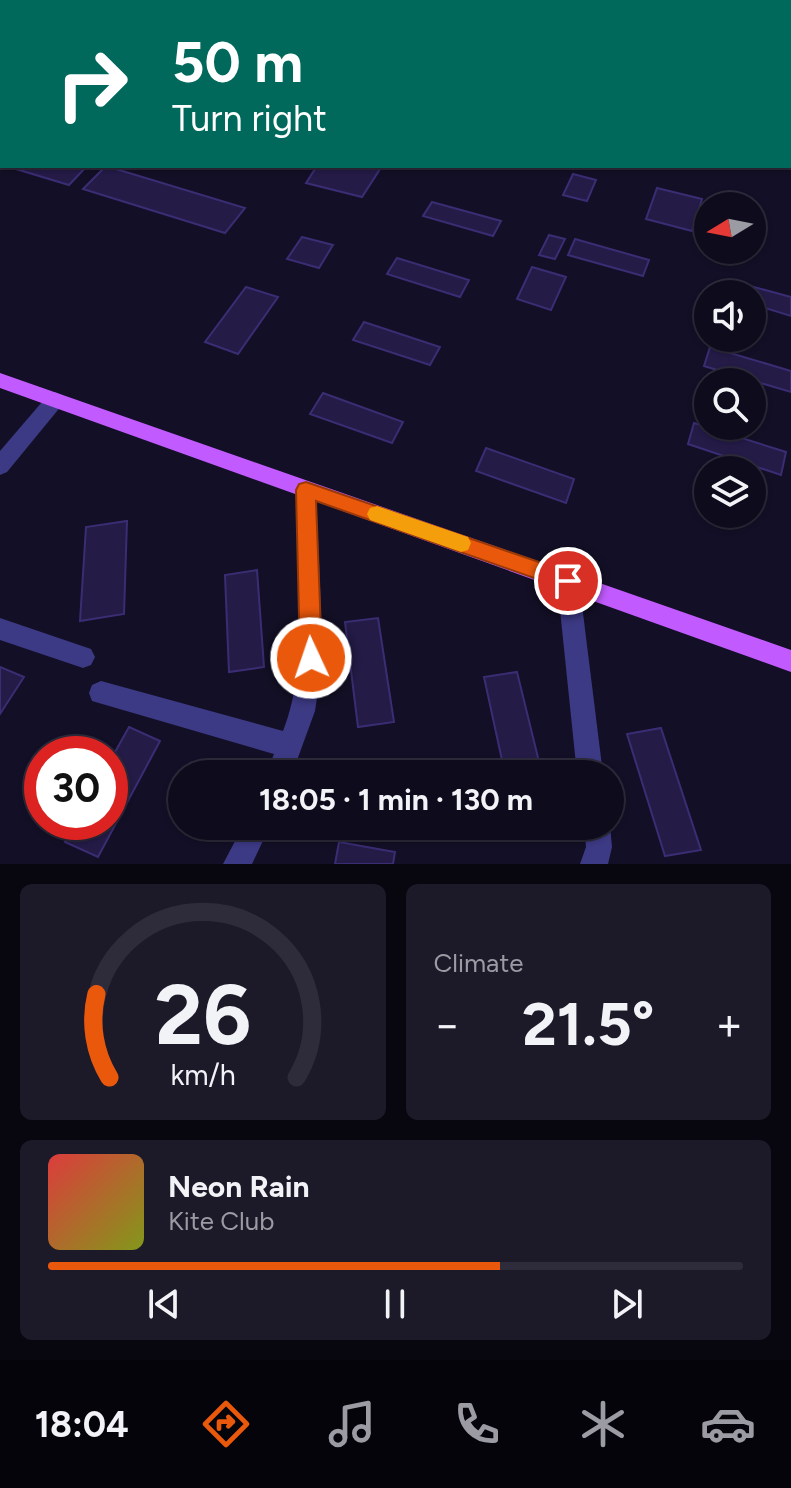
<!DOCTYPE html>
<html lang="en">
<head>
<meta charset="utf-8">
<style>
	:root { --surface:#0e0b1c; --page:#1c1929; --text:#f1f3f6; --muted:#9b9ba3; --line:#2e2b3b; --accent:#ea580c }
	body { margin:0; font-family:Figtree,sans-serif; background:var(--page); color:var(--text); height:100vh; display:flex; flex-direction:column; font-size:30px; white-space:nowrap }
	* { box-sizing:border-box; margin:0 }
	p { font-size:26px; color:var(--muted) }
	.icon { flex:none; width:44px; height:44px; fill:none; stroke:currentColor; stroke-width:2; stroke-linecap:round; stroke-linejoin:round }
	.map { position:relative; height:864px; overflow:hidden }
	.drawer { display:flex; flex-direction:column; gap:20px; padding:20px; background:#08060f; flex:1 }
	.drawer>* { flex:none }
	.guide { position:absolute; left:0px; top:0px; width:792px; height:168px; box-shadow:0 2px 6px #0004,0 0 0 2px var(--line); background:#00695c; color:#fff; overflow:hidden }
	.needle { width:52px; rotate:260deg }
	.tools { position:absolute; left:694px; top:192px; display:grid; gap:16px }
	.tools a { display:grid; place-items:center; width:72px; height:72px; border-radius:50%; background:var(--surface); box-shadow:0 2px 6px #0004,0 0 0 2px var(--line); font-size:40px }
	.speed { position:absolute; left:24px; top:736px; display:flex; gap:16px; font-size:40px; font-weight:700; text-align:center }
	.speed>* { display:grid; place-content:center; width:104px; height:104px; border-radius:50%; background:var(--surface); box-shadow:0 2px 6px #0004,0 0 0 2px var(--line); line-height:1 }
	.speed .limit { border:12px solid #d22; background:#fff; color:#111 }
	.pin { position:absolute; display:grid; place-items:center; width:68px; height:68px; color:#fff; margin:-34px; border:4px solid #fff; border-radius:50%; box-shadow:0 2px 8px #0007 }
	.me { position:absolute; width:88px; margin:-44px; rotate:357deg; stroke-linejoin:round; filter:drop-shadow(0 0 6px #0008) }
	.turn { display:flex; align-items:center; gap:28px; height:168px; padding:0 40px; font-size:36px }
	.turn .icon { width:104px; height:104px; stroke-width:2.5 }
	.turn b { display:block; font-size:56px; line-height:68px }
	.big { font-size:60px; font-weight:700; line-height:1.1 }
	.drawer .card { flex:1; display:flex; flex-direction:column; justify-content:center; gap:12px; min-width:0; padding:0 28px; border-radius:12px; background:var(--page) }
	.drawer .dial { align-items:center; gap:0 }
	.dial svg { height:208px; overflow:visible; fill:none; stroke:var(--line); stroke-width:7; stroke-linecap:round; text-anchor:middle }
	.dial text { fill:var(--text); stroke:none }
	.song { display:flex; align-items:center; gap:24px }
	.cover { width:96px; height:96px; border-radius:12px; background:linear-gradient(135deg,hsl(0 70% 55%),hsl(70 70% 35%)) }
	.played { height:8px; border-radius:4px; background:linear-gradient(90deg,var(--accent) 65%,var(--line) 65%) }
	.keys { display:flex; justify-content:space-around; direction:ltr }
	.heat { display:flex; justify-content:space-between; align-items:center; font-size:44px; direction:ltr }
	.drawer .tiles { flex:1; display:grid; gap:20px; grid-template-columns:1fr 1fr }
	.card:last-child { grid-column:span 2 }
	.trip { position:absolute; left:168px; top:760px; width:456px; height:80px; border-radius:40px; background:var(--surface); box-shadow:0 2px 6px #0004,0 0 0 2px var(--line); font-weight:700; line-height:80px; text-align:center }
	.menu { display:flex; height:128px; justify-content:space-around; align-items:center; background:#06040b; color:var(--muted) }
	.menu .icon { width:56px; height:56px }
	.menu .selected { color:var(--accent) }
	.menu b { font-size:36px; color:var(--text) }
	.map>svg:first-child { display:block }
</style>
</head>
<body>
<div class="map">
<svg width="791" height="864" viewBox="0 0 791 864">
	<rect width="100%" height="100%" fill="#130f26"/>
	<g fill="#241b47" stroke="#3b2d73" stroke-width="2">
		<path d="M 381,0 L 526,0 L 525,2 Z"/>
		<path d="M 6,166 L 87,166 L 69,185 Z"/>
		<path d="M 106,166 L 245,208 L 225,233 L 83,189 Z"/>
		<path d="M 317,166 L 382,166 L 362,197 L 306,183 Z"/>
		<path d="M 573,174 L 596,180 L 587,201 L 563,195 Z"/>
		<path d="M 657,188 L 702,199 L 692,231 L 646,219 Z"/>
		<path d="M 432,202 L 501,221 L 493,236 L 423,216 Z"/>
		<path d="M 549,235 L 565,239 L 555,259 L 539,255 Z"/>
		<path d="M 302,237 L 333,245 L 319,268 L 287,259 Z"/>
		<path d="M 575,239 L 649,260 L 643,276 L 568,255 Z"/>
		<path d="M 397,258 L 469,280 L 460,297 L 387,274 Z"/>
		<path d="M 532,267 L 566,277 L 551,310 L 517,299 Z"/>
		<path d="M 732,281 L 791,297 L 791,316 L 752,304 L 752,294 L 729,294 Z"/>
		<path d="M 246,287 L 278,297 L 238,354 L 205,342 Z"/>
		<path d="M 364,322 L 440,347 L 430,365 L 353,340 Z"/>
		<path d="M 710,347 L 791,371 L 791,392 L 704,366 Z"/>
		<path d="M 323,393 L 403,422 L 392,443 L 310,414 Z"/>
		<path d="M 694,423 L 786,452 L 781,475 L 688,444 Z"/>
		<path d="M 486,448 L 574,479 L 566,503 L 476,471 Z"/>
		<path d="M 127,521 L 124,614 L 80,621 L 86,527 Z"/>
		<path d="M 257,570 L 264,667 L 229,672 L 225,575 Z"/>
		<path d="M 378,618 L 394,722 L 358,727 L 345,622 Z"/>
		<path d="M 0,667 L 24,677 L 0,714 Z"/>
		<path d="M 517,672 L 542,774 L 505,774 L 484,677 Z"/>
		<path d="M 129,727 L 160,741 L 98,857 L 65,842 L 76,822 L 110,822 L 110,761 Z"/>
		<path d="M 661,728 L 701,850 L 665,856 L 627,734 Z"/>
		<path d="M 339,842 L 395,852 L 393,864 L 335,864 Z"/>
	</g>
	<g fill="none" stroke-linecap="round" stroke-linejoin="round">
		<g fill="#3d3a85" fill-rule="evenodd">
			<path d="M 55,392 L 62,395 L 65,400 L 62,405 L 7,472 L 0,475 L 0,451 L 48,395 Z"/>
			<path d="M 306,481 L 313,484 L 316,490 L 323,658 L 315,711 L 292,774 L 266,774 L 274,754 L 92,701 L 89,693 L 92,685 L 101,681 L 283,731 C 311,660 297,566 296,490 L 299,484 Z"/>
			<path d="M 568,571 L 576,574 L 579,581 L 603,774 L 577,774 L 557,581 L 560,574 Z"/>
			<path d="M 0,618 L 91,649 L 95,657 L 91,665 L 83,668 L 0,640 Z"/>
			<path d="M 610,825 L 612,847 L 608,864 L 580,864 L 586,847 L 584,826 Z"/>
			<path d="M 243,826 L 270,826 L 252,864 L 223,864 Z"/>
		</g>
		<path fill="#c25bff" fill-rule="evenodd" d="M 0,373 L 791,650 L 791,672 L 0,388 Z"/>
	</g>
	<path fill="#ea580c" stroke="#983908" stroke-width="2" d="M 306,482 L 568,572 L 575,574 L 578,581 L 575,587 L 568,590 L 316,501 L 322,658 L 319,666 L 311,669 L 304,666 L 300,658 L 296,490 L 299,484 Z"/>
	<path fill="#f59e0b" d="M 377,506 L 468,537 L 471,543 L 468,550 L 461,552 L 370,520 L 367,514 L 370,508 Z"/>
</svg>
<div class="tools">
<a><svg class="needle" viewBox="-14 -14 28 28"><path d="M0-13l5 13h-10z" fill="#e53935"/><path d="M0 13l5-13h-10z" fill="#9b9ba3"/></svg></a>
<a><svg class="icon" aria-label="sound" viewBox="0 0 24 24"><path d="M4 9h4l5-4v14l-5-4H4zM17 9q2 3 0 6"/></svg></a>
<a><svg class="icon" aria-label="search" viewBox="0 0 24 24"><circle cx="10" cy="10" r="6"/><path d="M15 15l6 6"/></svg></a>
<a><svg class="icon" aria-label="layers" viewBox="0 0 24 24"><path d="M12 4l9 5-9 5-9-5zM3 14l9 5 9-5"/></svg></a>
</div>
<div class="speed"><div class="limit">30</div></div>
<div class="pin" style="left:568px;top:581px;background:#d93025"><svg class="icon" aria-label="arrive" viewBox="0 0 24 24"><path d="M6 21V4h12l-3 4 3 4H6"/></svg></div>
<svg class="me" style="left:311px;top:658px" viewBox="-20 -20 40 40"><circle r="17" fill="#ea580c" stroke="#fff" stroke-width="3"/><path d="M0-11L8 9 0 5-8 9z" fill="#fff"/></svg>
<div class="trip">18:05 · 1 min · 130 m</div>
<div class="guide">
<div class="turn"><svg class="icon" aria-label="right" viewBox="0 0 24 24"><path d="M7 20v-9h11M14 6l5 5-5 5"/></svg><div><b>50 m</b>Turn right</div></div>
</div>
</div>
<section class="drawer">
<div class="tiles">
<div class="card dial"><svg viewBox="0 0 100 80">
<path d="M14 69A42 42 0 1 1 86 69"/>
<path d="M14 69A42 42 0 0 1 9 37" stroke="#ea580c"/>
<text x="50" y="56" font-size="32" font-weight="700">26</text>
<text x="50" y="72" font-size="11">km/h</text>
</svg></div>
<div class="card"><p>Climate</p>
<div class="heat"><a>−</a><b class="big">21.5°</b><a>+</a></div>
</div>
<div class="card">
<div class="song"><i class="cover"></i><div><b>Neon Rain</b><p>Kite Club</p></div></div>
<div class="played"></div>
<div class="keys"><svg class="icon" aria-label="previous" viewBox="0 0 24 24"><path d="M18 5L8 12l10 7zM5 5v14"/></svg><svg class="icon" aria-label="pause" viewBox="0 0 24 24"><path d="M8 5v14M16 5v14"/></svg><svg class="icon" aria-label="next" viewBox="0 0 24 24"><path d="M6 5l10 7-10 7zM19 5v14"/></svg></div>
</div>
</div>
</section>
<nav class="menu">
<b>18:04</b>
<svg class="icon selected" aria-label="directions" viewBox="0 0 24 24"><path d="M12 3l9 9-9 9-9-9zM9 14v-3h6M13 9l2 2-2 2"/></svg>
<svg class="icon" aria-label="music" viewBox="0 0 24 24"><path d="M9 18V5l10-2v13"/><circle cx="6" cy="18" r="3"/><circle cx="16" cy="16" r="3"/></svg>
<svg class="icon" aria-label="phone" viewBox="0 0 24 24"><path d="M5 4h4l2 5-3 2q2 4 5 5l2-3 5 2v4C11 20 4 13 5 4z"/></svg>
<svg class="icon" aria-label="climate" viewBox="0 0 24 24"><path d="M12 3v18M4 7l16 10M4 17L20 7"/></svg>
<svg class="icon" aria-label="car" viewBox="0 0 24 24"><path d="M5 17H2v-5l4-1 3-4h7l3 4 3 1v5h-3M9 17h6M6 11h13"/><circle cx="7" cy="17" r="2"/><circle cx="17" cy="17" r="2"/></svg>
</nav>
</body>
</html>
